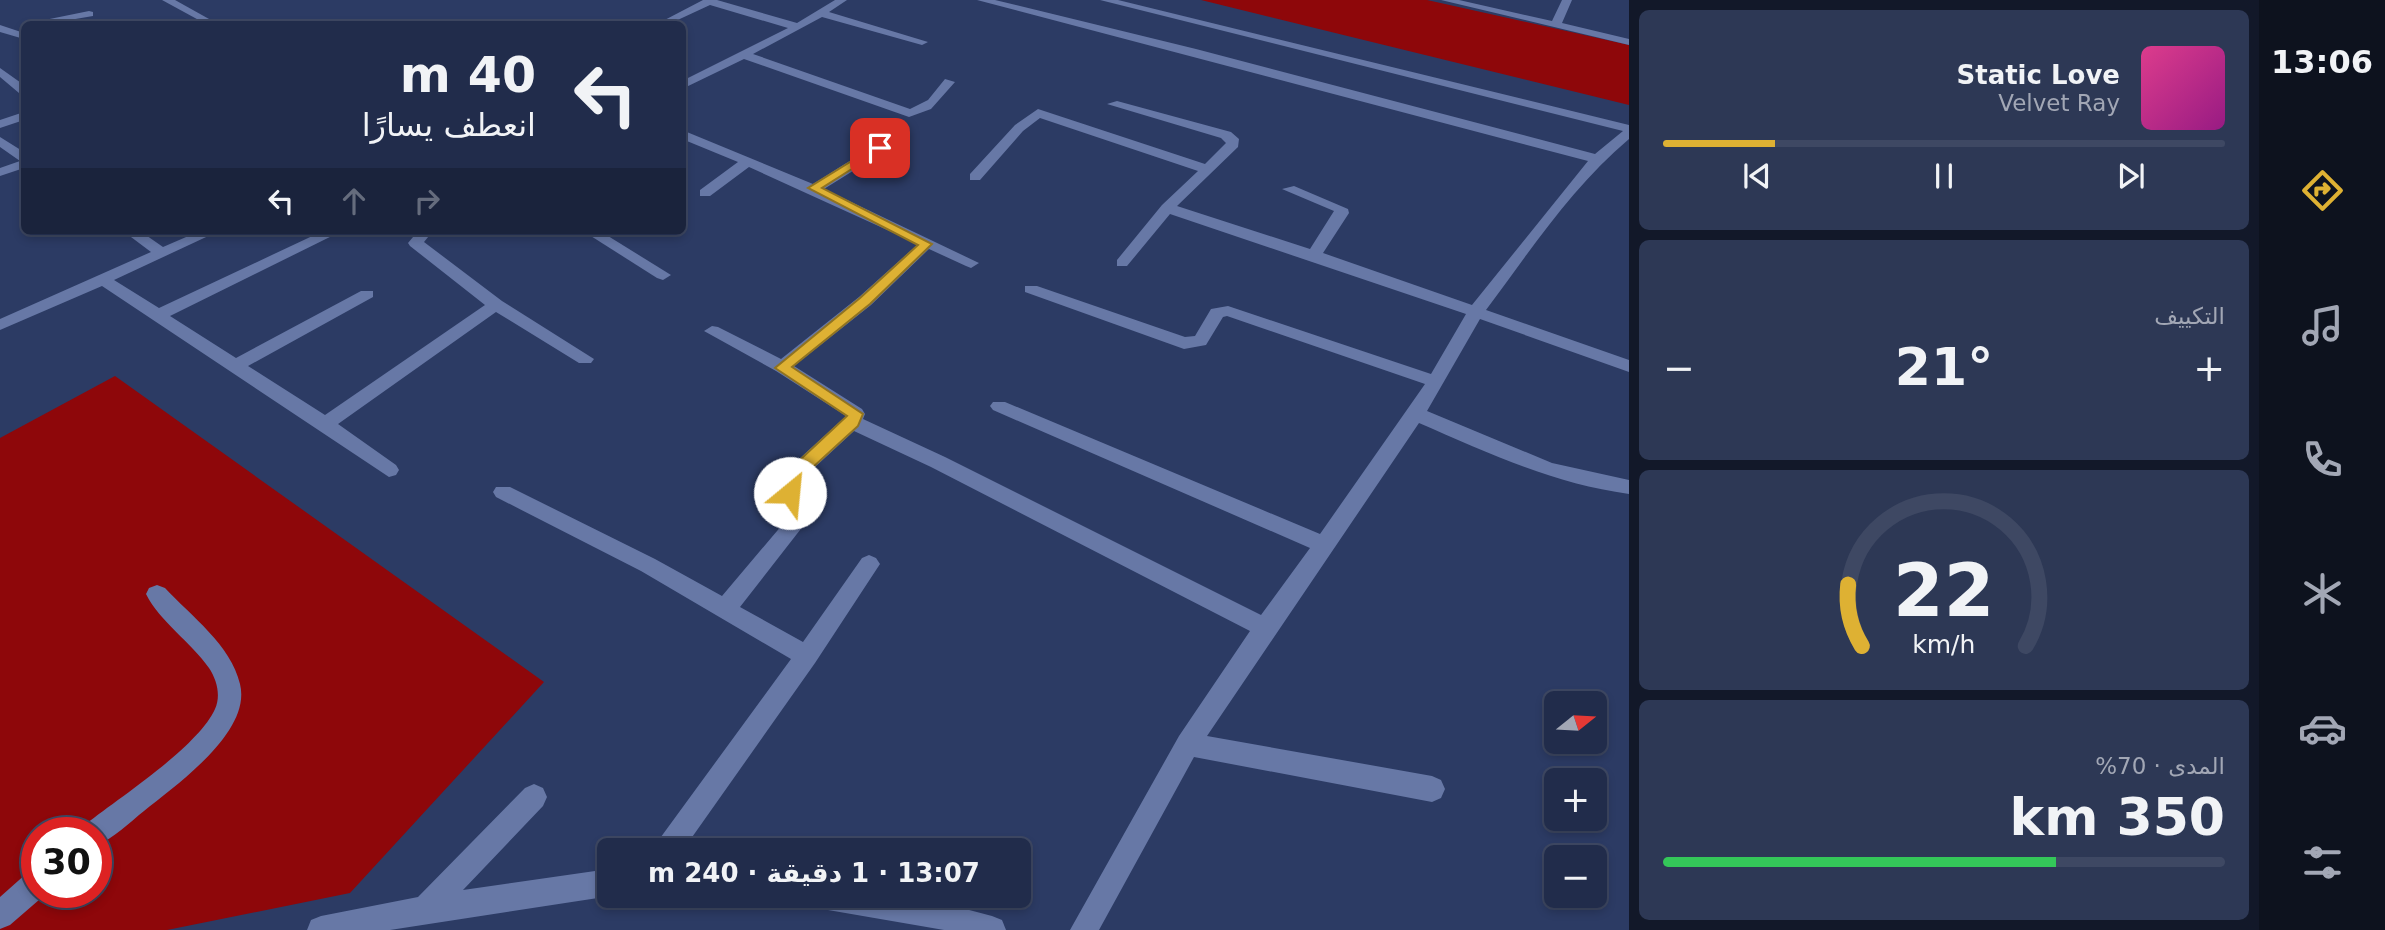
<!DOCTYPE html>
<html lang="ar">
<head>
<meta charset="utf-8">
<style>
	:root { --surface:#212c4b; --page:#2d3855; --text:#f1f3f6; --muted:#a2a7b5; --line:#3e4863; --accent:#deb133 }
	body { margin:0; font-family:"DejaVu Sans",Vazirmatn,sans-serif; background:var(--page); color:var(--text); direction:rtl; height:100vh; display:flex; flex-direction:column; font-size:26px; white-space:nowrap }
	* { box-sizing:border-box; margin:0 }
	p { font-size:23px; color:var(--muted) }
	.icon { flex:none; width:38px; height:38px; fill:none; stroke:currentColor; stroke-width:2; stroke-linecap:round; stroke-linejoin:round }
	.map { position:relative; flex:1; overflow:hidden; direction:ltr }
	.panel { display:flex; flex-direction:column; gap:10px; padding:10px; background:#121829; width:630px }
	.panel>* { flex:none }
	.top-card { position:absolute; left:21px; top:21px; width:665px; height:214px; border-radius:10px; box-shadow:0 4px 10px #0003,0 0 0 2px var(--line); direction:rtl; background:#212c4b; color:var(--text); overflow:hidden }
	.needle { width:46px; rotate:72deg }
	.controls { position:absolute; left:1544px; top:691px; display:grid; gap:14px }
	.controls a { display:grid; place-items:center; width:63px; height:63px; border-radius:10px; background:var(--surface); box-shadow:0 4px 10px #0003,0 0 0 2px var(--line); font-size:35px }
	.speed { position:absolute; left:21px; top:817px; display:flex; gap:14px; font-size:35px; font-weight:700; text-align:center }
	.speed>* { display:grid; place-content:center; width:91px; height:91px; border-radius:50%; background:var(--surface); box-shadow:0 4px 10px #0003,0 0 0 2px var(--line); line-height:1 }
	.speed .limit { border:10px solid #d22; background:#fff; color:#111 }
	.pin { position:absolute; display:grid; place-items:center; width:60px; height:60px; color:#fff; margin:-30px; border-radius:14px; box-shadow:0 4px 10px #0006 }
	.me { position:absolute; width:77px; margin:-38px; rotate:28deg; stroke-linejoin:round; filter:drop-shadow(0 0 5px #0008) }
	.turn { display:flex; align-items:center; gap:24px; height:147px; padding:0 35px; font-size:32px }
	.turn .icon { width:91px; height:91px; stroke-width:2.5 }
	.turn b { display:block; font-size:49px; line-height:60px }
	.lanes { display:flex; align-items:center; height:66px; padding:0 35px; background:#0003; justify-content:center; gap:35px; direction:ltr }
	.lanes .off { opacity:.35 }
	.big { font-size:52px; font-weight:700; line-height:1.1 }
	.panel .tile { flex:1; display:flex; flex-direction:column; justify-content:center; gap:10px; min-width:0; padding:0 24px; border-radius:10px; background:var(--page) }
	.panel .dial { align-items:center; gap:0 }
	.dial svg { height:182px; overflow:visible; fill:none; stroke:var(--line); stroke-width:7; stroke-linecap:round; text-anchor:middle }
	.dial text { fill:var(--text); stroke:none }
	.song { display:flex; align-items:center; gap:21px }
	.cover { width:84px; height:84px; border-radius:10px; background:linear-gradient(135deg,hsl(330 70% 55%),hsl(310 70% 35%)) }
	.played { height:7px; border-radius:4px; background:linear-gradient(90deg,var(--accent) 20%,var(--line) 20%) }
	.keys { display:flex; justify-content:space-around; direction:ltr }
	.heat { display:flex; justify-content:space-between; align-items:center; font-size:38px; direction:ltr }
	.charge { height:10px; border-radius:5px; background:linear-gradient(90deg,#34c759 70%,var(--line) 0) }
	.trip { position:absolute; left:597px; top:838px; width:434px; height:70px; border-radius:10px; background:var(--surface); box-shadow:0 4px 10px #0003,0 0 0 2px var(--line); font-weight:700; line-height:70px; text-align:center; direction:rtl }
	main { display:flex; flex:1; min-height:0 }
	.dock { display:flex; flex-direction:column; width:126px; justify-content:space-around; align-items:center; background:#0d121e; color:var(--muted) }
	.dock .icon { width:49px; height:49px }
	.dock .selected { color:var(--accent) }
	.dock b { font-size:32px; color:var(--text) }
	.map>svg:first-child { display:block }
</style>
</head>
<body>
<main>
<nav class="dock">
<b>13:06</b>
<svg class="icon selected" aria-label="directions" viewBox="0 0 24 24"><path d="M12 3l9 9-9 9-9-9zM9 14v-3h6M13 9l2 2-2 2"/></svg>
<svg class="icon" aria-label="music" viewBox="0 0 24 24"><path d="M9 18V5l10-2v13"/><circle cx="6" cy="18" r="3"/><circle cx="16" cy="16" r="3"/></svg>
<svg class="icon" aria-label="phone" viewBox="0 0 24 24"><path d="M5 4h4l2 5-3 2q2 4 5 5l2-3 5 2v4C11 20 4 13 5 4z"/></svg>
<svg class="icon" aria-label="climate" viewBox="0 0 24 24"><path d="M12 3v18M4 7l16 10M4 17L20 7"/></svg>
<svg class="icon" aria-label="car" viewBox="0 0 24 24"><path d="M5 17H2v-5l4-1 3-4h7l3 4 3 1v5h-3M9 17h6M6 11h13"/><circle cx="7" cy="17" r="2"/><circle cx="17" cy="17" r="2"/></svg>
<svg class="icon" aria-label="filters" viewBox="0 0 24 24"><path d="M4 7h16M4 17h16"/><circle cx="9" cy="7" r="2"/><circle cx="15" cy="17" r="2"/></svg>
</nav>
<section class="panel">
<div class="tile">
<div class="song"><i class="cover"></i><div><b>Static Love</b><p>Velvet Ray</p></div></div>
<div class="played"></div>
<div class="keys"><svg class="icon" aria-label="previous" viewBox="0 0 24 24"><path d="M18 5L8 12l10 7zM5 5v14"/></svg><svg class="icon" aria-label="pause" viewBox="0 0 24 24"><path d="M8 5v14M16 5v14"/></svg><svg class="icon" aria-label="next" viewBox="0 0 24 24"><path d="M6 5l10 7-10 7zM19 5v14"/></svg></div>
</div>
<div class="tile"><p>التكييف</p>
<div class="heat"><a>−</a><b class="big">21°</b><a>+</a></div>
</div>
<div class="tile dial"><svg viewBox="0 0 100 80">
<path d="M14 69A42 42 0 1 1 86 69"/>
<path d="M14 69A42 42 0 0 1 8 42" stroke="#deb133"/>
<text x="50" y="56" font-size="32" font-weight="700">22</text>
<text x="50" y="72" font-size="11">km/h</text>
</svg></div>
<div class="tile"><p>المدى · 70%</p><b class="big">350 km</b><div class="charge"></div></div>
</section>
<div class="map">
<svg width="1629" height="930" viewBox="0 0 1629 930">
	<rect width="100%" height="100%" fill="#2c3b64"/>
	<g fill="#8e070a" fill-rule="evenodd">
		<path d="M 1201,0 L 1427,0 L 1629,45 L 1629,105 Z"/>
		<path d="M 115,376 L 544,682 L 350,893 L 167,930 L 0,930 L 0,438 ZM 37,833 L 96,833 L 96,892 L 37,892 Z"/>
	</g>
	<g fill="none" stroke-linecap="round" stroke-linejoin="round">
		<g fill="#6778a6" fill-rule="evenodd">
			<path d="M 162,0 L 175,0 L 218,24 L 206,24 Z"/>
			<path d="M 703,0 L 717,0 L 797,23 L 835,0 L 847,0 L 829,12 L 928,42 L 922,45 L 822,17 L 753,54 L 910,109 L 928,100 L 945,79 L 955,82 L 931,109 L 909,117 L 744,59 L 682,89 L 682,81 L 788,28 L 710,5 L 669,24 L 657,24 Z"/>
			<path d="M 977,0 L 995,0 L 1196,49 L 1595,154 L 1623,131 L 1100,0 L 1118,0 L 1629,125 L 1629,139 C 1572,187 1530,251 1486,310 L 1629,360 L 1629,372 L 1480,319 L 1427,411 L 1552,463 L 1629,480 L 1629,494 C 1554,484 1488,453 1419,423 L 1207,736 L 1432,776 L 1441,780 L 1445,789 L 1441,798 L 1432,802 L 1194,757 L 1099,930 L 1070,930 L 1179,736 L 1250,631 L 931,467 L 854,431 L 801,480 L 799,483 L 809,514 L 807,521 L 740,607 L 803,642 L 862,558 L 869,555 L 876,558 L 880,564 L 815,663 L 683,850 L 654,850 L 658,841 L 791,659 L 641,571 L 496,497 L 493,492 L 496,487 L 510,487 L 655,559 L 722,596 L 788,518 L 779,483 L 787,470 L 846,416 L 776,371 L 704,331 L 712,326 L 718,327 L 781,359 L 859,297 L 918,244 L 749,167 L 710,196 L 700,196 L 700,190 L 738,162 L 682,139 L 682,130 L 813,184 L 875,145 L 885,145 L 885,151 L 824,189 L 979,263 L 971,268 L 966,266 L 929,249 L 871,305 L 794,366 L 862,409 L 865,414 L 863,419 L 945,457 L 1261,615 L 1310,548 L 993,410 L 990,406 L 993,402 L 1005,402 L 1320,534 L 1425,384 L 1227,316 L 1223,317 L 1206,345 L 1184,349 L 1025,292 L 1025,286 L 1037,286 L 1185,337 L 1195,336 L 1211,309 L 1228,306 L 1431,374 L 1466,314 L 1170,214 L 1127,266 L 1117,266 L 1117,260 L 1162,205 L 1198,171 L 1040,118 L 1023,131 L 980,180 L 970,180 L 970,174 L 1015,125 L 1038,109 L 1205,164 L 1226,143 L 1221,138 L 1107,104 L 1117,101 L 1231,132 L 1239,139 L 1238,147 L 1177,206 L 1310,249 L 1334,211 L 1282,189 L 1294,186 L 1348,209 L 1349,213 L 1323,253 L 1472,305 L 1588,161 Z"/>
			<path d="M 1441,0 L 1459,0 L 1552,21 L 1562,0 L 1572,0 L 1562,23 L 1629,39 L 1629,45 Z"/>
			<path d="M 89,11 L 93,12 L 93,16 L 46,24 L 25,24 Z"/>
			<path d="M 0,25 L 24,33 L 24,39 L 0,32 Z"/>
			<path d="M 0,68 L 24,85 L 24,93 L 19,93 L 0,77 Z"/>
			<path d="M 24,112 L 24,120 L 0,128 L 0,120 Z"/>
			<path d="M 0,137 L 24,152 L 24,168 L 0,176 L 0,168 L 20,161 L 0,147 Z"/>
			<path d="M 123,231 L 140,231 L 163,247 L 200,231 L 219,231 L 114,280 L 159,308 L 323,231 L 342,231 L 170,316 L 236,358 L 361,291 L 373,291 L 373,297 L 248,366 L 325,415 L 485,305 L 410,246 L 408,243 L 418,231 L 433,231 L 424,242 L 502,301 L 594,359 L 591,363 L 579,363 L 496,312 L 338,424 L 396,465 L 399,470 L 396,475 L 389,477 L 102,286 L 0,330 L 0,319 L 151,252 Z"/>
			<path d="M 583,231 L 600,231 L 671,275 L 663,280 L 657,278 Z"/>
			<path d="M 157,585 L 165,588 C 191,616 231,645 240,684 C 252,732 176,785 144,811 C 129,823 114,838 96,846 L 96,833 L 82,833 L 86,824 C 120,797 198,747 215,709 C 221,696 217,680 209,668 C 191,642 160,622 146,594 L 149,588 Z"/>
			<path d="M 534,784 L 543,788 L 547,797 L 543,806 L 463,890 L 609,869 L 611,896 L 390,930 L 307,930 L 311,920 L 321,916 L 418,897 L 525,788 Z"/>
			<path d="M 37,869 L 37,892 L 47,893 L 10,925 L 0,929 L 0,897 L 27,873 Z"/>
			<path d="M 814,896 L 916,896 L 992,916 L 1002,920 L 1006,930 L 944,930 L 828,910 L 818,906 Z"/>
		</g>
	</g>
	<path fill="#deb133" stroke="#907321" stroke-width="2" d="M 876,146 L 885,148 L 822,188 L 932,244 L 870,304 L 792,367 L 863,414 L 858,426 L 800,479 L 798,493 L 790,499 L 785,497 L 781,483 L 788,471 L 847,416 L 775,368 L 860,298 L 918,245 L 808,188 Z"/>
</svg>
<div class="controls">
<a><svg class="needle" viewBox="-14 -14 28 28"><path d="M0-13l5 13h-10z" fill="#e53935"/><path d="M0 13l5-13h-10z" fill="#a2a7b5"/></svg></a>
<a>+</a>
<a>−</a>
</div>
<div class="speed"><div class="limit">30</div></div>
<div class="pin" style="left:880px;top:148px;background:#d93025"><svg class="icon" aria-label="arrive" viewBox="0 0 24 24"><path d="M6 21V4h12l-3 4 3 4H6"/></svg></div>
<svg class="me" style="left:790px;top:493px" viewBox="-20 -20 40 40"><circle r="19" fill="#fff"/><path d="M0-13L10 11 0 6-10 11z" fill="#deb133"/></svg>
<div class="trip">13:07 · 1 دقيقة · 240 m</div>
<div class="top-card">
<div class="turn"><svg class="icon" aria-label="left" viewBox="0 0 24 24"><path d="M17 20v-9H6M10 6l-5 5 5 5"/></svg><div><b>40 m</b>انعطف يسارًا</div></div>
<div class="lanes"><svg class="icon" aria-label="left" viewBox="0 0 24 24"><path d="M17 20v-9H6M10 6l-5 5 5 5"/></svg><svg class="icon off" aria-label="ahead" viewBox="0 0 24 24"><path d="M12 20V5M6 11l6-6 6 6"/></svg><svg class="icon off" aria-label="right" viewBox="0 0 24 24"><path d="M7 20v-9h11M14 6l5 5-5 5"/></svg></div>
</div>
</div>
</main>
</body>
</html>
